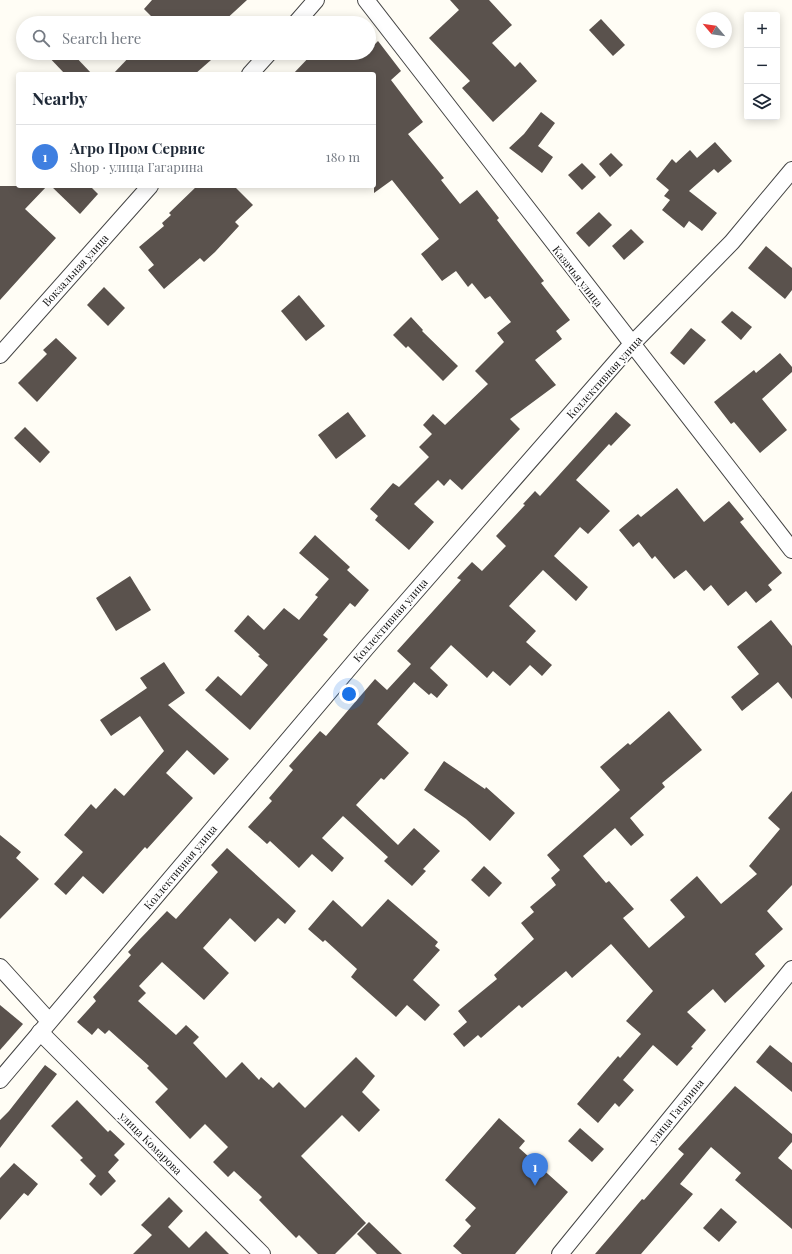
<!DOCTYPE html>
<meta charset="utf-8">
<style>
body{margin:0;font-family:"Playfair Display",serif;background:#f6f6f7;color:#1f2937}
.controls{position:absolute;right:12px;top:12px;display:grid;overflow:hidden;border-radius:4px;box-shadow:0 2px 10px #0003}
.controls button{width:36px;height:36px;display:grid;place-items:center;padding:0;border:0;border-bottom:1px solid #e0e1e3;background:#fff;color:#1f2937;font:20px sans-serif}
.compass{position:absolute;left:696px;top:12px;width:36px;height:36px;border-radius:50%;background:#fff;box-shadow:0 2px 10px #0003;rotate:299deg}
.you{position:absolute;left:349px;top:694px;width:14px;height:14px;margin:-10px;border:3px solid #fff;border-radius:50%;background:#1a73e8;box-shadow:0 0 0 6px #1a73e833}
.badge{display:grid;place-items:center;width:26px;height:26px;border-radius:50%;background:#0b8043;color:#fff;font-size:13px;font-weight:700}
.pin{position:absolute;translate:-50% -33px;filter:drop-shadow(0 1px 2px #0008)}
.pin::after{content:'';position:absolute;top:21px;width:14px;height:12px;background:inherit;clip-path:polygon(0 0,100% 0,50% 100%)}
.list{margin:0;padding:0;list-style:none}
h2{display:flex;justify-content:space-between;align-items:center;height:52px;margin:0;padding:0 16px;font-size:17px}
h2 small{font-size:13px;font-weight:400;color:#747a83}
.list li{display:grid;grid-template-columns:26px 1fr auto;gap:12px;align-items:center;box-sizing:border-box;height:64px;padding:0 16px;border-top:1px solid #e0e1e3}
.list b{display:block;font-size:15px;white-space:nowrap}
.list p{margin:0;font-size:13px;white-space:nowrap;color:#747a83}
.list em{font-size:13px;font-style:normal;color:#747a83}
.icon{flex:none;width:22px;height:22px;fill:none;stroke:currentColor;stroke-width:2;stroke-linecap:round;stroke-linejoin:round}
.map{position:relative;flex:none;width:792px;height:1254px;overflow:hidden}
.search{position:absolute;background:#fff;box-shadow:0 2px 10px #0003;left:16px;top:16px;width:360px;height:44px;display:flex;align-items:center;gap:10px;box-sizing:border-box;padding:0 14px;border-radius:22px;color:#747a83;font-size:15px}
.panel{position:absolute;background:#fff;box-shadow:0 2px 10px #0003;left:16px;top:72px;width:360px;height:116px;border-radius:4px}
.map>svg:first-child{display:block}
</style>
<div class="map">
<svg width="792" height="1254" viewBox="0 0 792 1254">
<rect width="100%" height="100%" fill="#fffdf5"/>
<g fill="#5a524d">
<path d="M152,0H247L222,23H143L151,16L144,9Z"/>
<path d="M450,0H489L512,25L492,43L515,67L520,62L537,81L493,122L462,88L470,81L429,38L459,10Z"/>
<path d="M601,19L625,45L613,56L589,30Z"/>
<path d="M378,41L401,71L391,80L423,122L408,134L444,178L441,180L460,204L477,190L499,218L497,220L544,281L541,283L570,320L556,331L562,339L535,360L556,385L510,419L520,429L462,490L450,479L444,486L438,480L414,504L434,522L409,550L375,520L378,516L370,509L393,483L399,487L429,457L419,447L432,434L423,425L433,414L445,425L488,384L475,371L504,342L497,333L511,322L490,296L485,299L472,283L468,287L456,271L442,281L421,254L439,239L392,180L374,193V74H293L313,53H369V50Z"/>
<path d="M45,53H72L92,74H65Z"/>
<path d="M133,53H219L195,74H113Z"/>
<path d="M541,112L555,123L538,146L553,157L542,173L509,148L524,134Z"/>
<path d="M715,142L732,161L718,173L714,169L689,191L717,213L702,231L689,221L684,228L662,210L670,200L664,196L669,190L656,179L672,159L676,163L690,150L697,158Z"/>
<path d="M611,153L623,165L610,177L599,164Z"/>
<path d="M582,163L596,177L582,190L568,175Z"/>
<path d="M0,186H47L25,209L56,238L0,300Z"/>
<path d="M51,186H90L98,194L80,214Z"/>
<path d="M197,186H234L253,205L235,222L239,226L215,252L204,262L200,258L164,289L148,270L154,265L139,247L164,226L162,223L171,215L169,213Z"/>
<path d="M599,212L612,225L589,247L576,233Z"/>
<path d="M631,229L644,242L624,260L612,246Z"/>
<path d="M766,246L792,268V290L785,299L748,268Z"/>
<path d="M104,287L125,308L108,326L87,305Z"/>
<path d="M299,295L325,326L306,341L281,311Z"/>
<path d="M732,311L752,327L741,340L721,322Z"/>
<path d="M411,317L423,330L422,331L458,366L443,381L408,346L406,348L393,335Z"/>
<path d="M691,328L706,340L684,365L670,353Z"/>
<path d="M56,338L77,358L37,402L18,383L47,354L43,350Z"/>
<path d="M780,353L792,367V372L762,399L787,430L760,453L734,422L731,424L714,402L754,370L756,373Z"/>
<path d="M348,412L366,436L336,459L318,435Z"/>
<path d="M616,412L631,425L611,446L609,444L576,480L610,511L588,534L580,527L554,556L588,587L576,601L543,570L509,606L536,631L526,642L552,665L542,676L530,665L510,686L493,671L487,678L451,645L430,668L448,685L437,698L431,693L429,695L414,682L377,724L409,753L384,780L381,778L356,805L398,845L414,828L440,851L423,869L426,871L412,886L384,861L388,857L343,816L322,838L344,858L332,872L312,854L299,868L270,841L267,844L248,827L272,801L269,798L293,770L289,766L320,731L326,736L375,679L387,690L411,664L397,651L461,580L457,578L472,562L482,571L506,546L496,536L525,505L523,504L535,491L540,496Z"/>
<path d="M25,427L50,452L40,463L14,438Z"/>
<path d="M677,488L704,522L729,501L744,519L740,522L782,573L768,585L772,590L756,603L746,591L728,606L711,585L704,591L686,570L674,579L655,556L652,559L639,542L633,547L619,530L638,514L641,517Z"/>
<path d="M315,535L350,567L347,570L369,590L355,607L350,603L323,635L328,639L250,730L205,690L218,676L241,696L268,665L258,656L260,655L234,631L248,615L264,630L284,608L299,620L318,597L315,595L329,579L299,553Z"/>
<path d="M130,576L151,610L116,631L96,598Z"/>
<path d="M771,620L792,646V699L778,682L742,711L731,697L759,674L737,647Z"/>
<path d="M164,662L185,693L168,705L229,759L214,775L187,750L166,773L193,798L147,849L145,847L103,894L83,876L66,895L54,884L83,852L64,835L91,804L96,809L115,788L124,796L164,751L140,716L111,736L100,720L147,688L140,678Z"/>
<path d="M669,711L702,750L662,783L665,787L630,818L644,835L631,846L615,828L583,856L606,883L609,881L634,909L623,918L649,948L685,917L670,900L697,876L721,904L757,874L749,866L780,829L768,818L792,791V885L767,911L783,929L755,954L765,966L725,1003L713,989L687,1012L706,1030L691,1047L693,1048L677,1066L653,1045L623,1080L634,1090L619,1107L615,1103L598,1123L577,1104L618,1056L620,1058L641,1034L626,1021L653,991L611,944L572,978L566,971L522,1008L519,1005L481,1038L478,1035L464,1047L453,1034L467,1022L458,1011L497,979L494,975L534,939L521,923L534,912L530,907L556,885L551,878L560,870L547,855L620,790L600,767L628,743L630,745Z"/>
<path d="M444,761L485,789L486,787L515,813L490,841L466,819L424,790Z"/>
<path d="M0,835L21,852L16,858L39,879L0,919Z"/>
<path d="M227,848L296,911L285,924L278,918L255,942L230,918L203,948L229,973L204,1000L162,962L139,986L146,993L138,1001L176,1035L186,1025L199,1037L193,1043L226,1078L242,1062L259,1080L261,1077L273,1088L279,1082L305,1108L356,1057L375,1076L362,1092L380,1110L359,1132L342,1115L301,1156L366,1223L335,1254H318L299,1235L296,1238L259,1200L262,1197L234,1171L228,1177L213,1162L228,1147L205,1124L190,1139L155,1102L168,1089L147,1068L149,1066L109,1030L105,1034L98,1028L92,1035L77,1022L96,1001L93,997L131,955L128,952L139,940L167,911L176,919L218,872L211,865Z"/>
<path d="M484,866L502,883L489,897L471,880Z"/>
<path d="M388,899L438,942L435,946L440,950L413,980L440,1005L425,1021L407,1005L396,1017L351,977L357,969L325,940L323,942L308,929L333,900L362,927Z"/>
<path d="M0,1005L23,1024L0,1050Z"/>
<path d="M770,1045L792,1063V1092L756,1062Z"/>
<path d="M45,1065L57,1074L0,1148V1120L9,1111Z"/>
<path d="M735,1086L792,1134V1142L778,1158L792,1170V1229L735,1180L741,1173L711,1147L680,1184L693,1194L641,1254H595L642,1199L644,1200L684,1154L678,1149Z"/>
<path d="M77,1100L108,1132L110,1130L125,1144L114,1155L119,1160L108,1172L116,1181L101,1196L89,1184L96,1176L80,1160L83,1158L51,1126Z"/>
<path d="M499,1118L525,1141L519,1148L568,1192L515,1254H462L453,1246L471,1226L465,1220L476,1208L445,1180Z"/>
<path d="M580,1128L604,1149L592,1162L568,1141Z"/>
<path d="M14,1163L38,1184L28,1196L24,1193L0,1220V1178Z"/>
<path d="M169,1197L183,1211L168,1227L189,1248L206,1231L229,1254H133L152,1235L141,1225Z"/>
<path d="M721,1208L737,1222L719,1242L703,1228Z"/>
<path d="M369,1222L402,1254H377L357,1234Z"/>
</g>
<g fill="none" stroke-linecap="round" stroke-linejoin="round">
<g stroke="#444" stroke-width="18">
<g id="street">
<path d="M366,0L792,550"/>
<path d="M296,23L316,0"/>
<path d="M250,74L269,53"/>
<path d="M0,355L150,186"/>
<path d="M0,967L49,1021"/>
<path d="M40,1032L262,1254"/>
<path d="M0,1080L367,647L631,345L732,242L792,170"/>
<path d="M560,1254L792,969"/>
</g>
</g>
<use href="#street" stroke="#fff" stroke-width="16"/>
</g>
<g text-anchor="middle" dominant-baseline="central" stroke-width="4" stroke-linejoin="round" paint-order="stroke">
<g font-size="11" fill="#111" stroke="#fff">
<text transform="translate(75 270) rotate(-48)">Вокзальная улица</text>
<text transform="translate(578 276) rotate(52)">Казачья улица</text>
<text transform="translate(604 377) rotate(-48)">Коллективная улица</text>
<text transform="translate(390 620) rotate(-49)">Коллективная улица</text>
<text transform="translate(180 867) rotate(-50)">Коллективная улица</text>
<text transform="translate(676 1111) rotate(-51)">улица Гагарина</text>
<text transform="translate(151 1143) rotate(45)">улица Комарова</text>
</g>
</g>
</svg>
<div class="controls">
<button>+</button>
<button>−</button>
<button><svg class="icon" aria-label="layers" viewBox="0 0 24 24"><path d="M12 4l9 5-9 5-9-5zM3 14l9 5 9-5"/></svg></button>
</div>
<svg class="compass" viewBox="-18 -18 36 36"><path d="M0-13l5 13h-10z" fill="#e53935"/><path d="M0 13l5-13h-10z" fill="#747a83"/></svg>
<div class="you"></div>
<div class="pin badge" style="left:535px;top:1186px;background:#3f7fe0">1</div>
<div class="search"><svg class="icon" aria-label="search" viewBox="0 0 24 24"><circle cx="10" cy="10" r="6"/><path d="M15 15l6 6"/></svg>Search here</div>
<section class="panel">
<h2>Nearby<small></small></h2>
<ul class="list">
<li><span class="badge" style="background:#3f7fe0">1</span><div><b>Агро Пром Сервис</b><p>Shop · улица Гагарина</p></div><em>180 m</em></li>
</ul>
</section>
</div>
